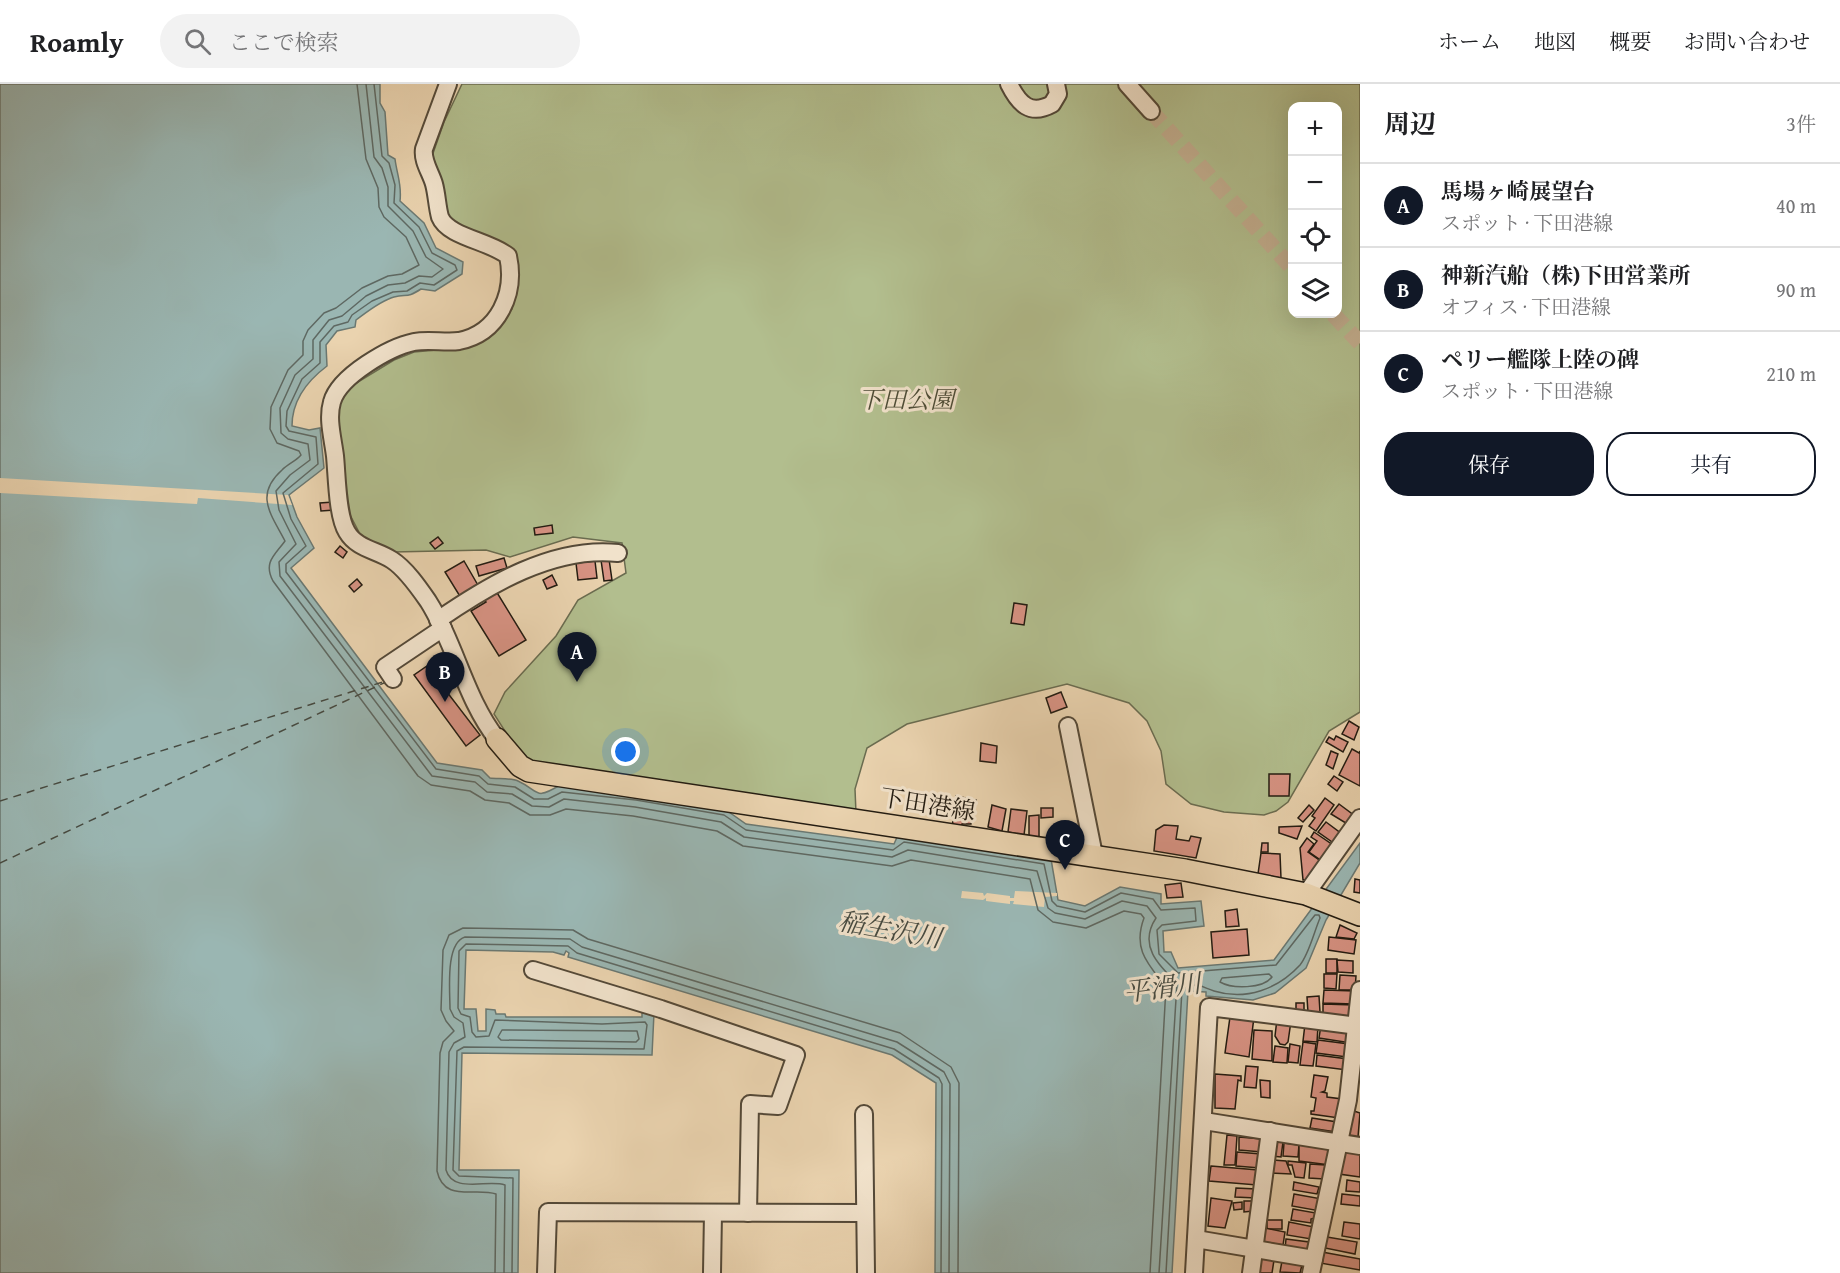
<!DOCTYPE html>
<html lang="ja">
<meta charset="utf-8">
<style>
body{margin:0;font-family:"Gentium Book Plus","Noto Serif JP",serif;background:#f2f2f2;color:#202124}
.controls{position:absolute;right:18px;top:18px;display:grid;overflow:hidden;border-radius:12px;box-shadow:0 6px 24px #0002}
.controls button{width:54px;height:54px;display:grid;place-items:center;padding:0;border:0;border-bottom:2px solid #e0e0e0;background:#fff;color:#202124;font:30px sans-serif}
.you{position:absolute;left:626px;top:668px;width:21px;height:21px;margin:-15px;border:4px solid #fff;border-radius:50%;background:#1a73e8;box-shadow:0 0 0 9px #1a73e833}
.badge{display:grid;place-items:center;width:39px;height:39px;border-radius:50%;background:#111827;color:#fff;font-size:20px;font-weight:700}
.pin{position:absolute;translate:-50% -50px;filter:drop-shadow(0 2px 3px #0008)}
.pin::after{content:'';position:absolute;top:32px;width:21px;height:18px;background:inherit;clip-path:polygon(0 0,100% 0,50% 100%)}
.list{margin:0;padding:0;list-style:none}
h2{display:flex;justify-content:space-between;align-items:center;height:78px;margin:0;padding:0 24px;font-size:26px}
h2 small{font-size:20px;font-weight:400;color:#757577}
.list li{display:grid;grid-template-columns:39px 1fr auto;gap:18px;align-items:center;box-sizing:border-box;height:84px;padding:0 24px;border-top:2px solid #e0e0e0}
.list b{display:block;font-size:22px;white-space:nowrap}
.list p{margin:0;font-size:20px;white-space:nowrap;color:#757577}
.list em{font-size:20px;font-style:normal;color:#757577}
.actions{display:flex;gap:12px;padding:18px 24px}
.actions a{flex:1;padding:14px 0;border:2px solid #111827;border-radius:24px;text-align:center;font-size:21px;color:#111827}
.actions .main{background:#111827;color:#fff}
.icon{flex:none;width:33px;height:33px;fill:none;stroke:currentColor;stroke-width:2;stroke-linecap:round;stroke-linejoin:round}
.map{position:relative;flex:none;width:1360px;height:1189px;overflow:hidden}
header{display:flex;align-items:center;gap:36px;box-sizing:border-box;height:84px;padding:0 30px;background:#fff;border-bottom:2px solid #e0e0e0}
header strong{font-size:28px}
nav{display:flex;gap:33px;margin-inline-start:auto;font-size:21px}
.search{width:420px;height:54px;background:#f2f2f2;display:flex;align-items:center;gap:15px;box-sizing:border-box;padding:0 21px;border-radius:33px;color:#757577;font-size:22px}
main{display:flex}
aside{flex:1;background:#fff}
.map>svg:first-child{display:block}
</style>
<header>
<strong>Roamly</strong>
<div class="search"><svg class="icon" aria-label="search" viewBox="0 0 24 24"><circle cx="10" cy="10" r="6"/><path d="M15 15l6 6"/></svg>ここで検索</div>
<nav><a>ホーム</a><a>地図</a><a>概要</a><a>お問い合わせ</a></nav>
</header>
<main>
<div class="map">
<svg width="1360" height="1189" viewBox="0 0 1360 1189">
<rect width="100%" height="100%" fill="#ead3af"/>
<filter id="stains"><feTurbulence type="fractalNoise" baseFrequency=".00333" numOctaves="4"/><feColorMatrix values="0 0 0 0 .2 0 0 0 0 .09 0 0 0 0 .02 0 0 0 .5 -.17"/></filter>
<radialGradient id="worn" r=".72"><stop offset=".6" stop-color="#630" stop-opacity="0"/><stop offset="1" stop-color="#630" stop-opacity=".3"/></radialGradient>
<path fill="#b2be8e" stroke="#6a6c50" stroke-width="1.5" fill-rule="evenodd" d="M462,0H1360V628L1329,647L1288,718L1276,727L1264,731L1224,728L1191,720L1166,700L1161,667L1147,637L1129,619L1067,600L907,640L867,664L855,705L856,729L526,680L494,630L505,608L556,552L578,516L626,489L622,459L573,453L510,473L486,466L393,468L361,452L348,427L337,326L348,304L394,276L414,268L448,265L499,242L512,225L517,192L511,170L449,136L443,102L431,75L444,38ZM1292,22H1338V230H1292Z"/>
<path fill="#9ab6b2" stroke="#6a7872" stroke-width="1.5" d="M0,0H380V19L385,28L388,71L395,75C397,91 402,100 400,117L424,139L436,164L463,178L462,190L435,207L421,205C407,214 408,210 394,213C380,217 367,228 356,236L355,243L337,247L326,261L327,282C307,297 292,316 292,342L309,346L320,344L324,384L289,411L297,433L314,464L291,484L437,679L482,686L490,694C498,695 511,694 518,697C540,707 534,717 560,701L726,726L746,740L894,760L898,751L1051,775L1058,816L1085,822L1120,803L1161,810V820L1201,817L1204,842L1163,847L1164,868H1171L1178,884L1274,876L1360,759V779L1326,836L1306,884L1275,909L1253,916L1206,912V908L1188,907L1172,1189H935L936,999L892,971L568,873L569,869L566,867L564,871L553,868L466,866L464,925H476L478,947H486V925L495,926L496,930H505L506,933H642V929H654L652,971L462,969L459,1086H519L518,1189H0Z"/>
<g fill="#ead3af">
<path d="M0,394L288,411L292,421L198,414L197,420L0,409Z"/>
<path d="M962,807L983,809L984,812L987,809L1010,812V814H1014L1015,807L1057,809V812L1045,813L1044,823L1013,820L1014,817H1010V820L986,817V814L983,816L961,814Z"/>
</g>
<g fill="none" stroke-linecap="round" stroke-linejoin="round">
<g stroke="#5e6862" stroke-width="1.5">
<path d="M357,0L366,75L378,104L379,123L384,133L406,153L419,181L402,190L388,192L362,204L336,224L324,229L308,246L303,257V271L288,286L271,323L270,345L277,359L299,367L301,371C296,377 288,380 282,386C254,411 271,430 285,457C275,471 263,478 273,497L418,692L431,701L470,707L485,716L509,719L530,731H550L566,725L633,732L717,747L743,762L892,782L911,776L1030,795L1038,826L1053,838L1086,844L1124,827L1141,830L1144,834C1132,866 1149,881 1166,903L1150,1189"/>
<path d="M366,0L374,73L382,84L388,103V122L413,147L426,173L443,185L432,193L419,192L405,199L388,201L366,212L342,232L329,236L313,256V275L295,291L280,324L281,349L288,355L308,360L310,376L290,391L276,407L279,426L296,460L279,478L280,492L432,692L475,698L487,708L512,710L532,722L549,723L564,715L635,723L721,738L744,753L892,773L908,766L1037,787L1048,824L1055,829L1085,835L1122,817L1147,822L1156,834C1138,861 1158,881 1177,899L1159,1189"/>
<path d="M374,0L382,72L389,79L395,101L394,119L419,143L432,169L455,181L457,186L434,201L420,199L407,207L393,208L372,217L352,231L348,238L334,242L320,258V279L302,295L287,327L286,342L289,347L316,353L318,380L283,409L291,435L306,462L286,480V488L436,685L479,692L488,700L515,703L534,715H548L562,708L636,716L724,731L746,746L893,766L904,758L1044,780L1052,817L1057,822L1085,828L1121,809L1153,815L1161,826L1195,824L1196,837L1162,841L1157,846L1159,870L1178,889L1276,881L1315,831H1319L1320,834C1314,848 1309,870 1300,881C1278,905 1246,917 1214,907C1202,903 1203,901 1188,901L1182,905L1166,1189"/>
<path d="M1269,890L1272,893C1263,905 1232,905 1220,898L1222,894Z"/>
<path d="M502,946L637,947L639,955L636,958L501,956L498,953Z"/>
<path d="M495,1189L496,1110C475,1103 444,1119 437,1087L440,969L443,958L454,947L446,937L441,926L443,866L449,851L463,844L573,846L588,855L900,949L951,983L959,999L958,1189"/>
<path d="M504,1189L505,1101C488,1095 453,1110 446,1086L449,968L454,959L465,953L463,939L454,933L450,925C450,907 445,859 465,853L570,855L582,863L897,958L944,988L950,1000L949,1189"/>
<path d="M512,1189L513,1094L459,1092L453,1086L457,967L464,963L644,965L647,941L645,938L602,940L495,936L489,952L476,953L472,948L470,933L461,930L458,924L459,867L466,860L568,862L577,869L894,965L939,994L942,1000L941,1189"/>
</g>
<g stroke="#464a41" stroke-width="1.5" stroke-dasharray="8 6" stroke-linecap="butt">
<path d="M0,717L386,597"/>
<path d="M0,779L386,598"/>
</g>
</g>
<g fill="#d89384" stroke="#221b11" stroke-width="1.5">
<path d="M333,418L334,426L321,427L320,419Z"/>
<path d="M552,441L553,449L535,451L534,444Z"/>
<path d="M438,453L443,459L435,465L430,459Z"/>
<path d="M340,462L347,468L343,474L335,468Z"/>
<path d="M504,474L507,484L479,492L476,482Z"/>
<path d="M609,475L612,496L604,497L601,476Z"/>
<path d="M464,477L479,503L461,514L445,488Z"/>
<path d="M595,477L597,494L578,496L576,479Z"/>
<path d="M552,491L557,501L547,505L543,496Z"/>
<path d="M357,495L362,501L354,508L349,502Z"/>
<path d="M496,507L526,556L499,572L471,527L486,518L483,514Z"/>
<path d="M1014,519L1027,521L1024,541L1011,539Z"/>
<path d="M427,582L480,651L466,662L414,591Z"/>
<path d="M1061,608L1067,623L1051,629L1046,614Z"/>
<path d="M1349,637L1359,643L1354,656L1342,650Z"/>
<path d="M1336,652L1348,658L1343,668L1326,658L1329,653L1334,656Z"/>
<path d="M981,659L997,662L996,679L980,677Z"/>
<path d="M1352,665L1359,669L1360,667V702L1339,691Z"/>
<path d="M1331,667L1338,670L1333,685L1326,681Z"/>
<path d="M1269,690H1290L1289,712H1269Z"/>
<path d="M1334,692L1343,698L1337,707L1328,700Z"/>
<path d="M956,712L976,716L971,740H962L961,745L952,744Z"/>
<path d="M1325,714L1334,721L1316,747L1309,742L1315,734L1312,732Z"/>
<path d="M1339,720L1355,732L1349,741L1331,730Z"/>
<path d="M992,721L1006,725L1002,747L988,743Z"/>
<path d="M1309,721L1314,726L1303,738L1298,734Z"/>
<path d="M1041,724H1053V733L1041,734Z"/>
<path d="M1011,725L1027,727L1024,751L1008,748Z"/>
<path d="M1039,731V756H1029V732Z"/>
<path d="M1326,738L1342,750L1335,760L1318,748Z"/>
<path d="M1164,741L1178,742L1176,755L1189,757L1191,752L1201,754L1196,774L1154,767L1156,746Z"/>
<path d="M1302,742L1297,755L1279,749V743Z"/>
<path d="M1314,748L1333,761L1322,777L1309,768L1317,757L1311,753Z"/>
<path d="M1307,754L1314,760L1308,768L1322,778L1311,795L1303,796L1300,764Z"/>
<path d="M1262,759H1268V768H1261Z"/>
<path d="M1261,769L1280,770L1281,794L1258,790Z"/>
<path d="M1355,795L1360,796V809L1354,808Z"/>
<path d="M1181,799L1183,813L1167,814L1165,801Z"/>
<path d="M1237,825L1239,842L1226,843L1225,827Z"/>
<path d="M1340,841L1357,849L1354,855L1336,853Z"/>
<path d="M1247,845L1249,871L1213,874L1211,848Z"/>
<path d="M1329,853L1356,856L1354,870L1328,866Z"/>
<rect x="1326" y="875" width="11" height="14"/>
<path d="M1337,876L1353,877V889L1338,888Z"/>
<path d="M1324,890H1337L1336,905L1324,904Z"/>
<path d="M1340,891L1356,892L1355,906H1339Z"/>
<path d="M1324,906L1355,907L1354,920L1323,919Z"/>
<path d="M1319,912L1320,928L1308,929L1307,913Z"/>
<rect x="1296" y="919" width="8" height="8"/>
<path d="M1323,920L1354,921V934L1323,932Z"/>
<path d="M1230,933H1254L1249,973L1225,969Z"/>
<path d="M1277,935L1291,937L1288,958L1285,961L1280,960L1275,952Z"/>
<path d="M1305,940L1318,942L1317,958L1303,957Z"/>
<path d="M1321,941L1353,945L1351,959L1319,954Z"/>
<path d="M1254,946L1272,947V977L1252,975Z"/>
<path d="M1318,956L1349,960L1347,973L1316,969Z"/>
<path d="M1303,958L1316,960L1313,982L1300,981Z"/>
<path d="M1290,960L1300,962L1298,979L1288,978Z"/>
<path d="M1275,962L1288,964L1287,979L1273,978Z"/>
<path d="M1317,971L1348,975L1347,986L1316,982Z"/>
<path d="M1246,982L1258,983L1256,1004L1244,1003Z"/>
<path d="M1215,990L1241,992V997L1238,996L1235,1025L1215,1024Z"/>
<path d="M1314,991L1328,993L1325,1007L1322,1008L1327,1009V1013L1342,1015L1339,1034L1311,1030V1027H1314L1316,1014L1311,1013Z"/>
<path d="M1260,996L1270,997V1014L1261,1013Z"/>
<path d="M1351,1026L1360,1029L1358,1053L1347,1052Z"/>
<path d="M1312,1034L1337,1038L1336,1048L1310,1044Z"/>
<path d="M1227,1051L1237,1052L1235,1081H1224Z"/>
<path d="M1239,1053L1263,1055L1262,1068L1239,1066Z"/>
<path d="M1274,1057L1283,1058L1281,1073L1272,1072Z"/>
<path d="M1284,1059L1299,1061L1298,1073L1283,1072Z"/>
<path d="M1299,1061L1332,1063L1330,1081L1299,1077Z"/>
<path d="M1343,1065L1360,1067V1093L1339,1090Z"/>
<path d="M1237,1068L1261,1070L1260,1084L1236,1082Z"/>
<path d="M1273,1076L1286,1077L1291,1090L1268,1089Z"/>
<path d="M1288,1077L1306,1079L1304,1094L1295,1093L1292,1081H1288Z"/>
<path d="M1310,1080L1325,1081L1324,1095L1309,1094Z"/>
<path d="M1211,1082L1258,1086L1257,1101L1209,1097Z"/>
<path d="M1347,1096L1360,1098V1108L1346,1107Z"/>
<path d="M1294,1098L1319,1103L1317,1110L1293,1106Z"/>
<path d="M1236,1104L1256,1105V1114L1235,1113Z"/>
<path d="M1294,1110L1322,1115L1320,1127L1292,1122Z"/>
<path d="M1342,1110L1360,1112V1122L1341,1120Z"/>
<path d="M1211,1114L1232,1117L1225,1144L1208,1142Z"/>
<path d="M1244,1117H1253V1127L1244,1128Z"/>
<path d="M1242,1118V1125L1234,1126L1233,1119Z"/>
<path d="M1293,1125L1316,1129L1315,1134L1311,1135V1139L1291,1136Z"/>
<rect x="1267" y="1136" width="15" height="9"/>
<path d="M1289,1138L1314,1143L1311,1155L1287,1151Z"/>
<path d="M1344,1138L1360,1140V1155L1342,1152Z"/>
<path d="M1265,1144L1285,1148L1283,1161L1263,1158Z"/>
<path d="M1327,1153L1357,1158L1355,1170L1325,1164Z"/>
<path d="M1286,1155L1309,1158L1308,1168L1285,1165Z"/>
<path d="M1322,1168L1360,1175V1186L1320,1179Z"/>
<path d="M1260,1173L1274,1176L1272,1189H1258Z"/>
<path d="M1282,1177L1302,1181L1300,1189L1280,1188Z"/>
</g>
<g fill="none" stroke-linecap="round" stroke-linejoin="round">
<g stroke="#c2ae8f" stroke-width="16" stroke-dasharray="16 8" stroke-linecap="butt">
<path d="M1151,27L1292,184"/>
<path d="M1333,230L1360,259"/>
</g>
<g stroke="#544938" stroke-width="20">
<g id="minor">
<path d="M448,0L424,65C422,77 431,89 434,100C437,111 437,122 440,133C448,153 490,157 508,172C516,209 499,249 459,257C445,259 429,255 414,258C390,263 339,292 332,318C327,335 333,355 335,372C337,391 337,432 347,448C357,465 377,466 392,476C406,485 419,504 428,517C456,561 465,614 497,655"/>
<path d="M1009,0C1019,20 1030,32 1052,20L1058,10L1056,0"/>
<path d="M1127,0L1151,27"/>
<path d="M438,536C489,501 553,462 618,469"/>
<path d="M393,595L385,583L443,544"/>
<path d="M1068,642L1094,771"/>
<path d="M1306,810L1360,734"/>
<path d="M533,886L661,925L796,971L778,1022L750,1020L748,1129"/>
<path d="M864,1030L866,1189"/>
<path d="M1204,1037L1360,1062"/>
<path d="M1196,1155L1314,1175"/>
<path d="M546,1189L548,1128L865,1129"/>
<path d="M712,1189L713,1129"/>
<path d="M1194,1189L1209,923L1358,942"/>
<path d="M1251,1189L1270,1047"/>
<path d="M1311,1189L1348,1016L1360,906"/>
</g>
</g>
<g stroke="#221b11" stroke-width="24">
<path id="major" d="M497,655L520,682L529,687L1185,786L1306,810L1360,831"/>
</g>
<use href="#minor" stroke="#f1e2cb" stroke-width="16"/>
<use href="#major" stroke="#ead3af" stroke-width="21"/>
</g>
<g text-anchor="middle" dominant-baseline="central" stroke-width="6" stroke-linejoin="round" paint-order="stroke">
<g font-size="24" font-style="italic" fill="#4d4c36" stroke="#f1e2cb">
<text x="906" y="315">下田公園</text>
</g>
<g font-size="24" fill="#221b11" stroke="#f1e2cb">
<text transform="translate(928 720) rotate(9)">下田港線</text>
</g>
<g font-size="26" font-style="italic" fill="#464a41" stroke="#f1e2cb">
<text transform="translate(890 845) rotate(10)">稲生沢川</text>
<text transform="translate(1162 903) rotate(-7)">平滑川</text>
</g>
</g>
<rect width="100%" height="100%" filter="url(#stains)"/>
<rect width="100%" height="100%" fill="url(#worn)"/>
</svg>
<div class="controls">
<button>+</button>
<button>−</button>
<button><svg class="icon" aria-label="locate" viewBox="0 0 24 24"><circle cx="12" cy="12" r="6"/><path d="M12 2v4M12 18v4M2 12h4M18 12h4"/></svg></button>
<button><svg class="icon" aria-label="layers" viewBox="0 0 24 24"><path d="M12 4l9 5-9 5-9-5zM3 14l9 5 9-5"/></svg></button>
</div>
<div class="you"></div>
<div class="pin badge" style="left:577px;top:598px">A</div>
<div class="pin badge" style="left:445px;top:618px">B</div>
<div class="pin badge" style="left:1065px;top:786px">C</div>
</div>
<aside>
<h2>周辺<small>3件</small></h2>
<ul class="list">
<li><span class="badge">A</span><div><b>馬場ヶ崎展望台</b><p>スポット · 下田港線</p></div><em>40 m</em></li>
<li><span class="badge">B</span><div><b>神新汽船（株)下田営業所</b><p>オフィス · 下田港線</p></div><em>90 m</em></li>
<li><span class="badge">C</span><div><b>ペリー艦隊上陸の碑</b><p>スポット · 下田港線</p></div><em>210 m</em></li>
</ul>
<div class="actions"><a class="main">保存</a><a>共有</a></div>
</aside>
</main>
